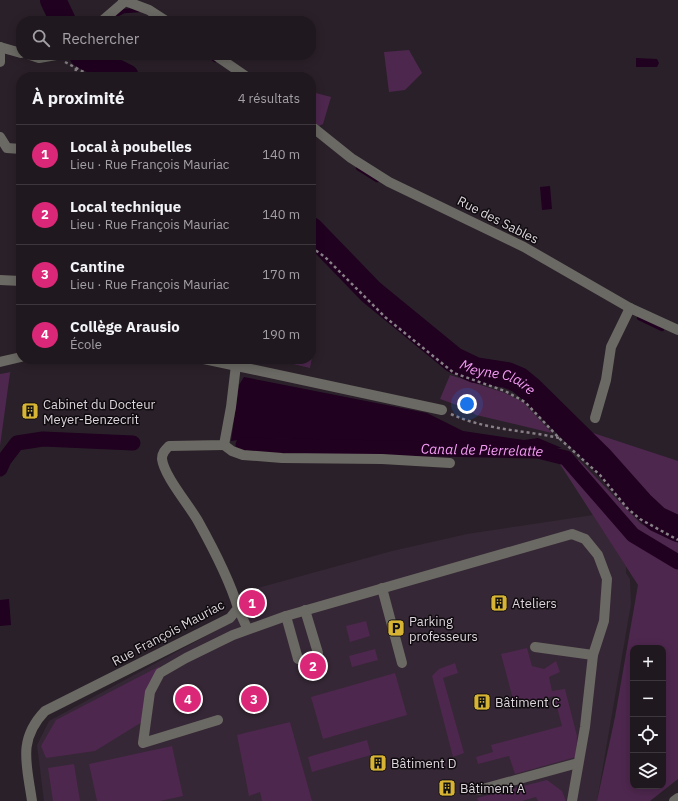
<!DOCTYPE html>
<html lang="fr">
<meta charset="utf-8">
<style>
body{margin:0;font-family:"IBM Plex Sans",sans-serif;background:#282128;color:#f1f3f6}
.controls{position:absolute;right:12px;bottom:12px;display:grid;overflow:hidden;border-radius:8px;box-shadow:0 2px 10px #0003}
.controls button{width:36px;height:36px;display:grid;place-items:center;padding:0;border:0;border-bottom:1px solid #3d373d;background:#20181f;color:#f1f3f6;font:20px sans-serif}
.you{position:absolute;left:467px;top:404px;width:14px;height:14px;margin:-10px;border:3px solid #fff;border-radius:50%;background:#1a73e8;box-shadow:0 0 0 6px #1a73e833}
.badge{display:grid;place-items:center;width:26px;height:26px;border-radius:50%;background:#db2777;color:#fff;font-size:13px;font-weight:700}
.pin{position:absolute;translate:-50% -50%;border:2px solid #fff;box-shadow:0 1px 4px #0006}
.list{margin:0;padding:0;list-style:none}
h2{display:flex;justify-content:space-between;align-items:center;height:52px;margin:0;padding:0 16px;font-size:17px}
h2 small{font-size:13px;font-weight:400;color:#a2a0a4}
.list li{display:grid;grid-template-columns:26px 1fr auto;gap:12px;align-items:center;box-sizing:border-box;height:60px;padding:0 16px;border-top:1px solid #3d373d}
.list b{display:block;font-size:15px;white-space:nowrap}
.list p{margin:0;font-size:13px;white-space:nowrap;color:#a2a0a4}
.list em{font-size:13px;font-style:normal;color:#a2a0a4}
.icon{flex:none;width:22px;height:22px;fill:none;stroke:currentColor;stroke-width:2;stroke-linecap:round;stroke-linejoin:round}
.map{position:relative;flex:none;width:678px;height:801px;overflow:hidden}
.search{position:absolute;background:#20181f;box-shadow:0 2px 10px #0003;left:16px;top:16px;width:300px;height:44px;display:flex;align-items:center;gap:10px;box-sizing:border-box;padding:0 14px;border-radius:16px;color:#a2a0a4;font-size:15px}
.panel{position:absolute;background:#20181f;box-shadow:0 2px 10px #0003;left:16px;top:72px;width:300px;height:292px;border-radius:16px}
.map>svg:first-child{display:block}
</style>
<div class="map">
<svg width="678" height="801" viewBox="0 0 678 801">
<rect width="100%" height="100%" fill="#2a2029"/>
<path fill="#352735" d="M593,515L626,566V573L630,579L631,604L597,801H44L37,745L49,721L230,623L241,607L239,593L392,551L467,534Z"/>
<g fill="#4e274e" fill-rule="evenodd">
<path d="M409,50L422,73L405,90L389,92L384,52Z"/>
<path d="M316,93L331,97L323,124L319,126L311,119V94Z"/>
<path d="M311,336L316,337L310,368L272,359H311Z"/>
<path d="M11,372L10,373L0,446V374Z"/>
<path d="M450,375L505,393L523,402L552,433L476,415L465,408L440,399Z"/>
<path d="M581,429L678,461V523L652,505Z"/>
<path d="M556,458L569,461L579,460L641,524L678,543V779L650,801H597L615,717L638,585ZM633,648H663V786H633Z"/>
<path d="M366,621L370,636L350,642L346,626Z"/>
<path d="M527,648L532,666L544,669L556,661L560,672L549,677L552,691L565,689L577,736L576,757L515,774L509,756L478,764L476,757L493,752L491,745L562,726L554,696L515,707L501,654Z"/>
<path d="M375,649L378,660L352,667L349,656Z"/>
<path d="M455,663L458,673L443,678L464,753L453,757L432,676L439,669Z"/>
<path d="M160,666L153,681L142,722L95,751L46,758L41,746L56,720Z"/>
<path d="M395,673L407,715L323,739L311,697Z"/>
<path d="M290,722L312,801H262L260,792L249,796L237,735Z"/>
<path d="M367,740L371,755L312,772L308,757Z"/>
<path d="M172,746L183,796L160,801H97L89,764Z"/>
<path d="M74,764L80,801H53L48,768Z"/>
<path d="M547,780L562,791L566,801H538L536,797L522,801H478L477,798Z"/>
</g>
<g fill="#200120">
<path d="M636,58L657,59L659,63L657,67H636Z"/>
<path d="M550,186L552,209L542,210L540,187Z"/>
<path d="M244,377L427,413L463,431L524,440L538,438L562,448L434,445L381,441L253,438L231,441L239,385Z"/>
<path d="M9,599L11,625L0,626V600Z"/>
</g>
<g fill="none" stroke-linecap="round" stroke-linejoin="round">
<g stroke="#200120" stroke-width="4.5">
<path d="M114,16L124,11L139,10"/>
<path d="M208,55L215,60"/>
<path d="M358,168L377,180"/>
<path d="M639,318L662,329"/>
</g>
<g stroke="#200120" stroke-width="15">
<path id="s1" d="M243,445L538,451L566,458L633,535L678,562"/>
<path d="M0,469L4,460L17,443L43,439L133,443"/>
</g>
<g stroke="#200120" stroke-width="26">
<path d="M53,0L63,21"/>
<path d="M82,55L126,77"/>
<path id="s2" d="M311,230L371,292L454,360L475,370L507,375L519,380L530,389L600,458L641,504L657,519L678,529"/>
</g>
<g stroke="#888087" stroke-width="2.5" stroke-dasharray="3 3" stroke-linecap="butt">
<path d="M65,62L93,77"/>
<path d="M75,77L76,68"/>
<path d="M311,247L325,257L385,317L454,373L505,391L525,402L560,439L600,475L627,508L640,519L678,540"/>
<path d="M451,414C485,430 524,430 559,438"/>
</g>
<g stroke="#6b6963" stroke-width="10">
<path d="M123,0L149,10L166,21"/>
<path d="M102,21L124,2"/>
<path d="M0,47L21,53"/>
<path d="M30,55L39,58L56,55"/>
<path d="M215,55L247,77"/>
<path d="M0,62V47"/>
<path d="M311,126L351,158L389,182L524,247L630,308L678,330"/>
<path d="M0,137L7,148L21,149"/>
<path d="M0,280L21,281"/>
<path d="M204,359L442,410"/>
<path d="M0,362L21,357"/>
<path d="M595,418L606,380L611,347L630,308"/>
<path d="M224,445L232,451L243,455L282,458L382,459L450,463"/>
<path d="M382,588L402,663"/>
<path d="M238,608L247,628"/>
<path d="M305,610L318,653"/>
<path d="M286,616L298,659"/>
<path d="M535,647L593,655"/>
<path d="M218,720L143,743L150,692L160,673L186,658L233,635L286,616L572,534L585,539L598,555L607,579L604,621L593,655L585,727L572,801"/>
<path d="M479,790L578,763"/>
<path d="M32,801C27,765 17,740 45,711L230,618L238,608C229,578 213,548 198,521C189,505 164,476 162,459C162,453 165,450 169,446L224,445L231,407L236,365"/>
<path d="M674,801L678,798"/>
</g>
</g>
<defs>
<g id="building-square" transform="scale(0.9)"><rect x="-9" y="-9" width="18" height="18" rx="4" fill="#d7b434" stroke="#0f0b0f"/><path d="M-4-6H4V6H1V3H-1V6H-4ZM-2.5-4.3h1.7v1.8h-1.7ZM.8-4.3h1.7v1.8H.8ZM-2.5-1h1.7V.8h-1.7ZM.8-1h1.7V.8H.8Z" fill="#111"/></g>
<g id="parking-square" transform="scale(0.9)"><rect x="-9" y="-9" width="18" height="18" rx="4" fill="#d7b434" stroke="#0f0b0f"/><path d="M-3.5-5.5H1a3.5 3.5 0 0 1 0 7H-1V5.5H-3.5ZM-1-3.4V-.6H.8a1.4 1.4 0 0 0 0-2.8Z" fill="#111"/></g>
</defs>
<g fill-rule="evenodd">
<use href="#building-square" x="30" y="411"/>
<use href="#building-square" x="499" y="603"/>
<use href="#parking-square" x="396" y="628"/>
<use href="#building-square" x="482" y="702"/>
<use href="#building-square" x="378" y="763"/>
<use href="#building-square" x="447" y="788"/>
</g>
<g text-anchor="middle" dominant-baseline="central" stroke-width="3" stroke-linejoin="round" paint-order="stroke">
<g font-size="13" fill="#dcd5db" stroke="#0f0b0f">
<text transform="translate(498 220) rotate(27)">Rue des Sables</text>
<text transform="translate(168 633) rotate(-28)">Rue François Mauriac</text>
</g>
<g font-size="13" fill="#dcd5db" stroke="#0f0b0f" text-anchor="start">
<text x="43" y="404">Cabinet du Docteur<tspan x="43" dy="15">Meyer-Benzecrit</tspan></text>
<text x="512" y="603">Ateliers</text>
<text x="409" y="621">Parking<tspan x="409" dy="15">professeurs</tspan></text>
<text x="495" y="702">Bâtiment C</text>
<text x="391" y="763">Bâtiment D</text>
<text x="460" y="788">Bâtiment A</text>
</g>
<g font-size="14" font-style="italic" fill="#f49bf3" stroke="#0f0b0f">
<text stroke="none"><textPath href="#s2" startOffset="241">Meyne Claire</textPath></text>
<text stroke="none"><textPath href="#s1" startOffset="239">Canal de Pierrelatte</textPath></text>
</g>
</g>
</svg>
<div class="controls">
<button>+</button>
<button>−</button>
<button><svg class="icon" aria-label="locate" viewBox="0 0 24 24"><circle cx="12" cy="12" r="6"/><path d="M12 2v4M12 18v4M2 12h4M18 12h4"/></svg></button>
<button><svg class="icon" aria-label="layers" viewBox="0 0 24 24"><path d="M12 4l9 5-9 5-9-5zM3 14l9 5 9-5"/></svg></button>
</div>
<div class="you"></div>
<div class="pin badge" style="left:252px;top:603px">1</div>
<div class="pin badge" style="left:313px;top:666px">2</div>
<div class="pin badge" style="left:254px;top:699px">3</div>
<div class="pin badge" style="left:188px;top:699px">4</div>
<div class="search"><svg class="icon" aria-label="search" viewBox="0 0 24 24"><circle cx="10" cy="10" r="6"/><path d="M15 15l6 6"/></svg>Rechercher</div>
<section class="panel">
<h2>À proximité<small>4 résultats</small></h2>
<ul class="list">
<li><span class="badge">1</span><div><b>Local à poubelles</b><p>Lieu · Rue François Mauriac</p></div><em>140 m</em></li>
<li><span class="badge">2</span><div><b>Local technique</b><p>Lieu · Rue François Mauriac</p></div><em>140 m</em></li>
<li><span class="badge">3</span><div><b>Cantine</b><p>Lieu · Rue François Mauriac</p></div><em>170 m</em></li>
<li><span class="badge">4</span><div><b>Collège Arausio</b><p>École</p></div><em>190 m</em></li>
</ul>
</section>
</div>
